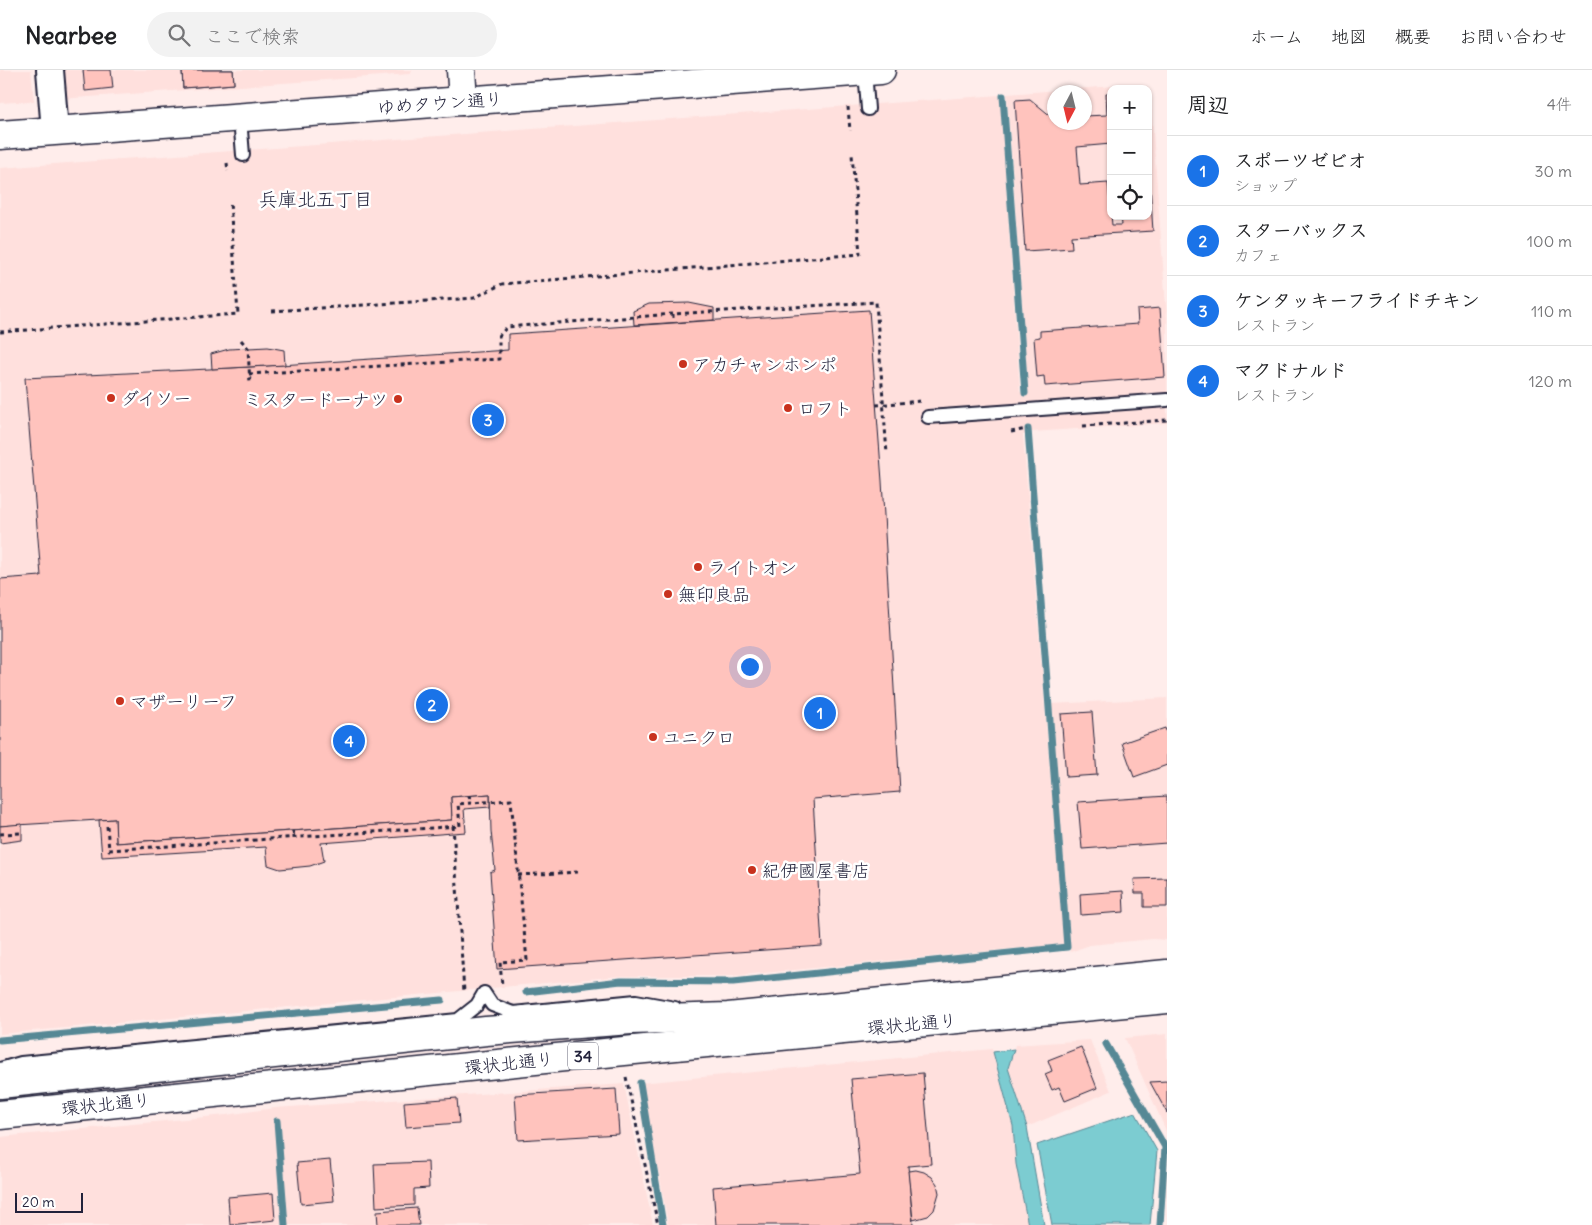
<!DOCTYPE html>
<html lang="ja">
<meta charset="utf-8">
<style>
body{margin:0;font-family:Delius,"Klee One",sans-serif;background:#f2f2f2;color:#202124}
.controls{position:absolute;right:15px;top:15px;display:grid;overflow:hidden;border-radius:10px;box-shadow:0 1px 4px #0004}
.controls button{width:45px;height:45px;display:grid;place-items:center;padding:0;border:0;border-bottom:1px solid #e0e0e0;background:#fff;color:#202124;font:25px sans-serif}
.compass{position:absolute;left:1047px;top:15px;width:45px;height:45px;border-radius:50%;background:#fff;box-shadow:0 1px 4px #0004;rotate:187deg}
.scale{position:absolute;left:15px;bottom:12px;width:68px;box-sizing:border-box;padding-left:5px;border:2px solid #22223b;border-top:0;font-size:14px;line-height:18px;white-space:nowrap;color:#22223b;-webkit-text-stroke:4px #fff;paint-order:stroke}
.you{position:absolute;left:749px;top:596px;width:18px;height:18px;margin:-12px;border:4px solid #fff;border-radius:50%;background:#1a73e8;box-shadow:0 0 0 8px #1a73e833}
.badge{display:grid;place-items:center;width:32px;height:32px;border-radius:50%;background:#1a73e8;color:#fff;font-size:16px;font-weight:700}
.pin{position:absolute;translate:-50% -50%;border:2px solid #fff;box-shadow:0 1px 5px #0006}
.list{margin:0;padding:0;list-style:none}
h2{display:flex;justify-content:space-between;align-items:center;height:65px;margin:0;padding:0 20px;font-size:21px}
h2 small{font-size:16px;font-weight:400;color:#757577}
.list li{display:grid;grid-template-columns:32px 1fr auto;gap:15px;align-items:center;box-sizing:border-box;height:70px;padding:0 20px;border-top:1px solid #e0e0e0}
.list b{display:block;font-size:19px;white-space:nowrap}
.list p{margin:0;font-size:16px;white-space:nowrap;color:#757577}
.list em{font-size:16px;font-style:normal;color:#757577}
.icon{flex:none;width:28px;height:28px;fill:none;stroke:currentColor;stroke-width:2;stroke-linecap:round;stroke-linejoin:round}
.map{position:relative;flex:none;width:1167px;height:1155px;overflow:hidden}
header{display:flex;align-items:center;gap:30px;box-sizing:border-box;height:70px;padding:0 25px;background:#fff;border-bottom:1px solid #e0e0e0}
header strong{font-size:24px}
nav{display:flex;gap:28px;margin-inline-start:auto;font-size:18px}
.search{width:350px;height:45px;background:#f2f2f2;display:flex;align-items:center;gap:12px;box-sizing:border-box;padding:0 18px;border-radius:28px;color:#757577;font-size:19px}
main{display:flex}
aside{flex:1;background:#fff}
.map>svg:first-child{display:block}
</style>
<header>
<strong>Nearbee</strong>
<div class="search"><svg class="icon" aria-label="search" viewBox="0 0 24 24"><circle cx="10" cy="10" r="6"/><path d="M15 15l6 6"/></svg>ここで検索</div>
<nav><a>ホーム</a><a>地図</a><a>概要</a><a>お問い合わせ</a></nav>
</header>
<main>
<div class="map">
<svg width="1167" height="1155" viewBox="0 0 1167 1155">
<rect width="100%" height="100%" fill="#ffedeb"/>
<filter id="ink" filterUnits="userSpaceOnUse"><feTurbulence type="fractalNoise" baseFrequency=".02" numOctaves="2"/><feDisplacementMap in="SourceGraphic" scale="10" xChannelSelector="R" yChannelSelector="G"/><feConvolveMatrix kernelMatrix="1 2 1 2 8 2 1 2 1" color-interpolation-filters="sRGB"/></filter>
<g filter="url(#ink)">
<g fill="#ffe0dd" fill-rule="evenodd">
<path d="M0,0H31L34,31L0,33Z"/>
<path d="M59,0H413L410,4L61,29Z"/>
<path d="M1127,15L1135,19H1111V146H1148V31L1151,35L1167,249V353L1032,362L1023,365L1064,874L732,906H621L0,964V98L1000,25L1020,322H1028L1007,24ZM1054,22H1084V52H1054Z"/>
<path d="M1167,628V870L1153,869L1090,875L1070,882L1051,634Z"/>
<path d="M1167,964V1063L1125,968Z"/>
<path d="M1090,970L1111,1021L1027,1057L1008,998L1015,975Z"/>
<path d="M992,979L1013,1056L1016,1094L1028,1155H668L661,1114L640,1013Z"/>
<path d="M624,1014L653,1155H0V1067L226,1045L275,1038Z"/>
</g>
<g fill="#7bccd1" stroke="#578895">
<path d="M1014,979L1008,998L1027,1057L1044,1155H1028L1016,1094L1013,1056L993,982Z"/>
<path d="M1135,1042L1157,1081L1150,1155H1052L1037,1075Z"/>
</g>
<g fill="none" stroke-linecap="round" stroke-linejoin="round">
<g stroke="#578895" stroke-width="7">
<path d="M1003,26L1025,323"/>
<path d="M526,922L621,911L733,912L1067,877L1028,359"/>
<path d="M0,970L442,930"/>
<path d="M1106,974L1165,1077L1160,1155"/>
<path d="M640,1013L663,1155"/>
<path d="M277,1051L285,1155"/>
</g>
</g>
<g fill="#ffc3bd" stroke="#22223b">
<path d="M83,0H111L113,18L85,21Z"/>
<path d="M182,0H233L234,14L183,18Z"/>
<path d="M182,0H233L234,14L183,18Z"/>
<path d="M1106,23H1111V74L1077,77L1080,115L1108,113L1112,155H1122L1121,146H1148V87L1153,161L1071,166L1072,178L1025,181L1015,30L1030,29L1052,47H1054V52H1084V46L1107,45Z"/>
<path d="M689,233L714,238V250L634,255L633,241L649,234Z"/>
<path d="M1160,238L1165,307L1045,316L1044,306L1037,307L1034,268L1040,267V261L1138,254L1137,240Z"/>
<path d="M869,240L882,411L900,722L813,729L822,876L497,899L490,802L495,800L491,761L490,724L451,727L452,750L116,773L115,749L0,756V509L41,506L25,308L250,297L508,280V264Z"/>
<path d="M268,277L284,280L285,295L212,299L211,284L229,279Z"/>
<path d="M1092,642L1097,705L1066,707L1061,644Z"/>
<path d="M1165,658L1167,664V695L1134,707L1122,673Z"/>
<path d="M490,724V737L464,739L466,762L321,773L324,791L310,796L280,799L268,795L266,777L102,787L99,750L115,749L116,773L452,750L451,727Z"/>
<path d="M1167,726V773L1082,779L1078,732Z"/>
<path d="M22,754V770L0,773V756Z"/>
<path d="M1167,808V837H1144V823H1135L1134,809Z"/>
<path d="M1123,821L1124,842L1081,845L1080,824Z"/>
<path d="M1081,977L1097,1018L1065,1031L1059,1017L1052,1020L1045,1004L1052,1001L1048,990Z"/>
<path d="M923,1003L931,1094L908,1096L913,1155H716L713,1117L860,1104L851,1009Z"/>
<path d="M1167,1011V1043L1150,1012Z"/>
<path d="M616,1019L619,1064L518,1070L515,1025Z"/>
<path d="M457,1028L459,1053L406,1057L404,1032Z"/>
<path d="M330,1090L334,1131L301,1134L297,1093Z"/>
<path d="M428,1092L429,1118L414,1119V1135L376,1137L374,1094Z"/>
<path d="M916,1100L924,1102L932,1107L937,1114L939,1123L934,1140L928,1146L913,1150L908,1101Z"/>
<path d="M273,1123L275,1150L230,1155L228,1127Z"/>
<path d="M417,1138L419,1155H378L377,1141Z"/>
</g>
<g fill="none" stroke-linecap="round" stroke-linejoin="round">
<g stroke="#22223b" stroke-width="16">
<g id="lane">
<path d="M865,1L868,39"/>
<path d="M240,48L243,85"/>
<path d="M928,347L1167,330"/>
<path d="M0,999L21,993L458,950L477,935L484,923L492,935L513,943L636,931L675,938"/>
</g>
</g>
<g stroke="#22223b" stroke-width="30">
<path id="street" d="M50,0L55,61"/>
</g>
<g stroke="#22223b" stroke-width="31">
<g id="secondary">
<path d="M461,0L463,31"/>
<path d="M0,65L881,0"/>
</g>
</g>
<g stroke="#22223b" stroke-width="31">
<g id="highway">
<path d="M0,1014L486,961L631,950L728,947L1167,904"/>
<path d="M0,1045L624,981L1167,929"/>
</g>
</g>
<g stroke="#22223b" stroke-width="3" stroke-dasharray="4 4" stroke-linecap="butt">
<path d="M848,37L850,61"/>
<path d="M227,93L228,101"/>
<path d="M272,241L474,228L502,214L860,184L852,84"/>
<path d="M673,244V252"/>
<path d="M0,262L238,244L230,132"/>
<path d="M241,270L248,278L250,314"/>
<path d="M249,304L499,289V266L507,257L673,244L876,232L887,384"/>
<path d="M876,335L921,331"/>
<path d="M1083,356L1167,350"/>
<path d="M1011,362L1027,359"/>
<path d="M469,725L471,733"/>
<path d="M107,756L109,780L460,756L458,734L511,730L527,890L500,892L502,916"/>
<path d="M453,756L464,922"/>
<path d="M293,761L294,768"/>
<path d="M0,764L22,763"/>
<path d="M518,805L580,802"/>
<path d="M626,1007L658,1155"/>
</g>
<use href="#lane" stroke="#fff" stroke-width="12"/>
<use href="#street" stroke="#fff" stroke-width="26"/>
<use href="#secondary" stroke="#fff" stroke-width="28"/>
<use href="#highway" stroke="#fff" stroke-width="28"/>
</g>
</g>
<g fill="#c8321e" stroke="#fff" stroke-width="2">
<circle cx="683" cy="294" r="5"/>
<circle cx="111" cy="328" r="5"/>
<circle cx="398" cy="329" r="5"/>
<circle cx="788" cy="338" r="5"/>
<circle cx="698" cy="497" r="5"/>
<circle cx="668" cy="524" r="5"/>
<circle cx="120" cy="631" r="5"/>
<circle cx="653" cy="667" r="5"/>
<circle cx="752" cy="800" r="5"/>
</g>
<g text-anchor="middle" dominant-baseline="central" stroke-width="5" stroke-linejoin="round" paint-order="stroke">
<rect fill="#fff" stroke="#646476" stroke-width="1" x="568" y="972.5" width="30" height="27" rx="4"/>
<g font-size="16" font-weight="bold" fill="#22223b">
<text x="583" y="986">34</text>
</g>
<g font-size="18" fill="#22223b" stroke="#fff">
<text transform="translate(440 33) rotate(-4)">ゆめタウン通り</text>
<text transform="translate(912 954) rotate(-5)">環状北通り</text>
<text transform="translate(509 993) rotate(-6)">環状北通り</text>
<text transform="translate(106 1034) rotate(-6)">環状北通り</text>
</g>
<g font-size="18" fill="#22223b" stroke="#fff" text-anchor="start">
<text x="693" y="294">アカチャンホンポ</text>
<text x="121" y="328">ダイソー</text>
<text x="388" y="329" text-anchor="end">ミスタードーナツ</text>
<text x="798" y="338">ロフト</text>
<text x="708" y="497">ライトオン</text>
<text x="678" y="524">無印良品</text>
<text x="130" y="631">マザーリーフ</text>
<text x="663" y="667">ユニクロ</text>
<text x="762" y="800">紀伊國屋書店</text>
</g>
<g font-size="19" fill="#22223b" stroke="#fff">
<text x="316" y="129">兵庫北五丁目</text>
</g>
</g>
</svg>
<div class="controls">
<button>+</button>
<button>−</button>
<button><svg class="icon" aria-label="locate" viewBox="0 0 24 24"><circle cx="12" cy="12" r="6"/><path d="M12 2v4M12 18v4M2 12h4M18 12h4"/></svg></button>
</div>
<svg class="compass" viewBox="-18 -18 36 36"><path d="M0-13l5 13h-10z" fill="#e53935"/><path d="M0 13l5-13h-10z" fill="#757577"/></svg>
<div class="scale">20 m</div>
<div class="you"></div>
<div class="pin badge" style="left:820px;top:643px">1</div>
<div class="pin badge" style="left:432px;top:635px">2</div>
<div class="pin badge" style="left:488px;top:350px">3</div>
<div class="pin badge" style="left:349px;top:671px">4</div>
</div>
<aside>
<h2>周辺<small>4件</small></h2>
<ul class="list">
<li><span class="badge">1</span><div><b>スポーツゼビオ</b><p>ショップ</p></div><em>30 m</em></li>
<li><span class="badge">2</span><div><b>スターバックス</b><p>カフェ</p></div><em>100 m</em></li>
<li><span class="badge">3</span><div><b>ケンタッキーフライドチキン</b><p>レストラン</p></div><em>110 m</em></li>
<li><span class="badge">4</span><div><b>マクドナルド</b><p>レストラン</p></div><em>120 m</em></li>
</ul>
</aside>
</main>
